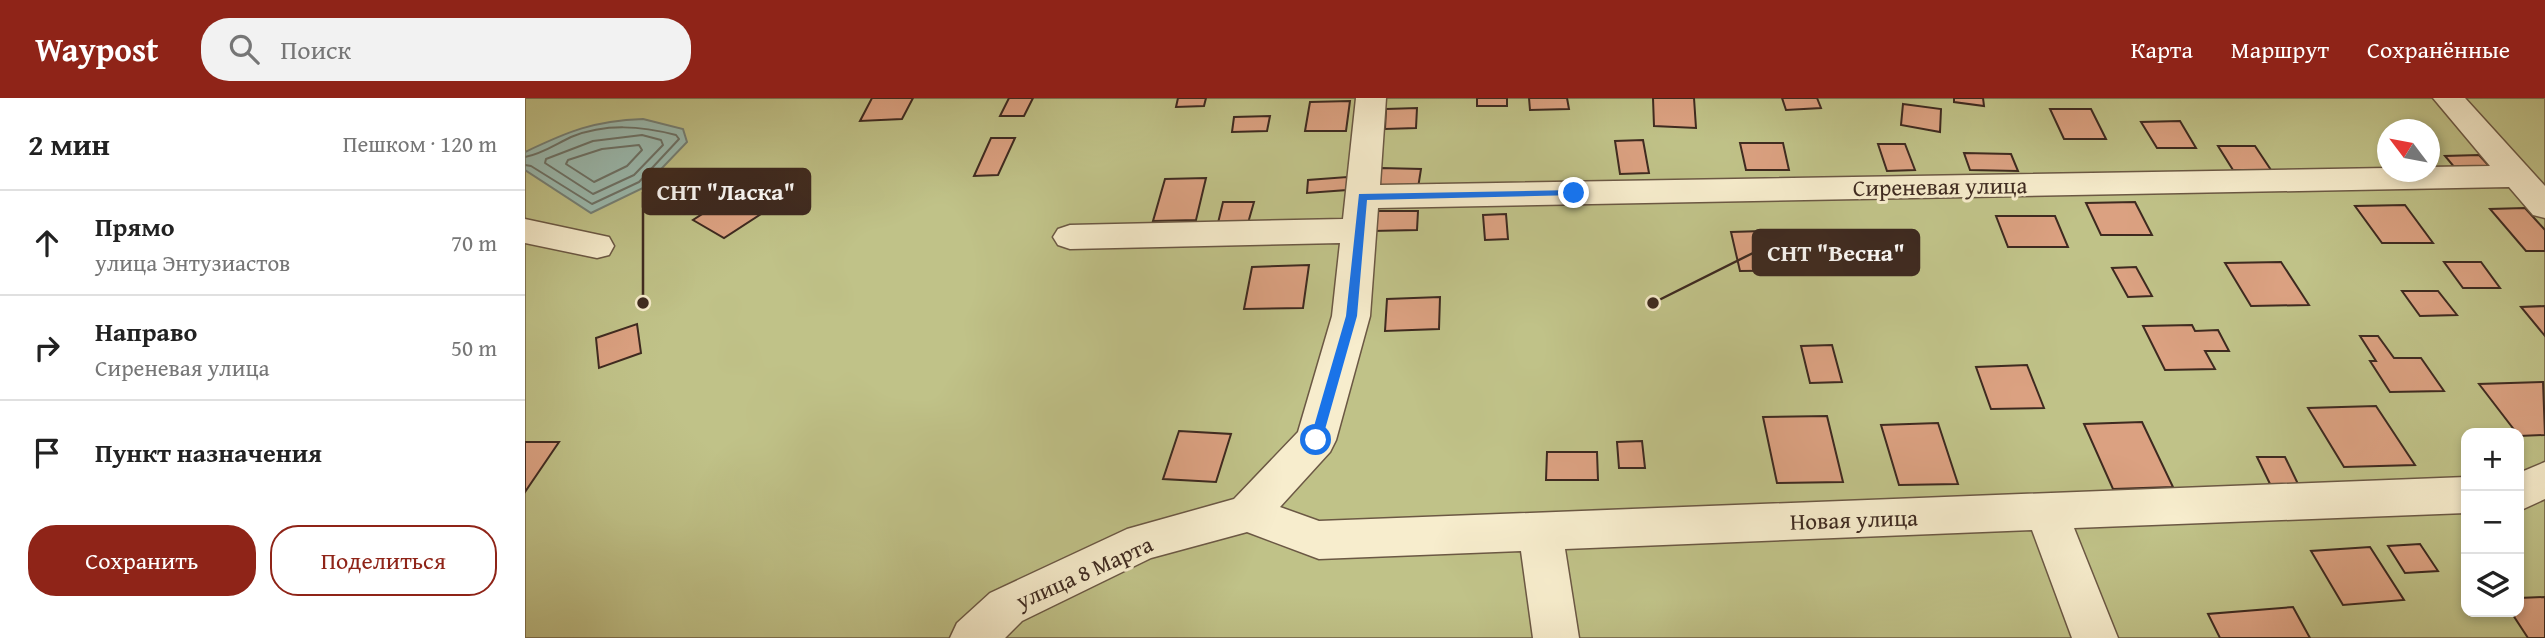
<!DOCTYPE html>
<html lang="ru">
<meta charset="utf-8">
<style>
body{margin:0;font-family:"Gentium Book Plus",serif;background:#f2f2f2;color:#222}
.controls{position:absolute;right:21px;bottom:21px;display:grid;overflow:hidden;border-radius:14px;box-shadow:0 4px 10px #0003}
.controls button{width:63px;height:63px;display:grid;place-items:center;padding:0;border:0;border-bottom:2px solid #e0e0e0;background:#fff;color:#222;font:35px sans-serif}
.compass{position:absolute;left:1852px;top:21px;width:63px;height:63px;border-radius:50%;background:#fff;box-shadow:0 4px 10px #0003;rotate:302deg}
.stop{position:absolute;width:21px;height:21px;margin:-16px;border:5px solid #1a73e8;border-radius:50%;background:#fff}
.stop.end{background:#1a73e8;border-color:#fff;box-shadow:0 2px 7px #0008}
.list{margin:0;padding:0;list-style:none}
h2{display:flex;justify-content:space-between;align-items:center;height:91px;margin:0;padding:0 28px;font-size:30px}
h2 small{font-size:23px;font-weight:400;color:#767676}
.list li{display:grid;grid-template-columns:46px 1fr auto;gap:21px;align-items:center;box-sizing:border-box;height:105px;padding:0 28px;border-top:2px solid #e0e0e0}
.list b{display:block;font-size:26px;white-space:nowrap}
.list p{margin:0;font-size:23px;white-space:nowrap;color:#767676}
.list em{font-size:23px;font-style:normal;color:#767676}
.actions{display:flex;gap:14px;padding:21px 28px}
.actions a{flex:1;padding:16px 0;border:2px solid #8f2418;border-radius:28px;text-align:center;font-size:24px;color:#8f2418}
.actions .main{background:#8f2418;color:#fff}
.icon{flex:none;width:38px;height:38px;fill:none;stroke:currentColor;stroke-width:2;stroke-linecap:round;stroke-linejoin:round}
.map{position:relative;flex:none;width:2020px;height:540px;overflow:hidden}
header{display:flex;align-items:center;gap:42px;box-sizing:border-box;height:98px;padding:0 35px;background:#8f2418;color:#fff}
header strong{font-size:33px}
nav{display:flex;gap:38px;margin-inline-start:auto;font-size:24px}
.search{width:490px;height:63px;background:#f2f2f2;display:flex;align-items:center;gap:18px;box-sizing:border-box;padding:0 24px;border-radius:28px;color:#767676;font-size:26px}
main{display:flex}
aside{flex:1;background:#fff}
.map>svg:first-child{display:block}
</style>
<header>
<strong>Waypost</strong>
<div class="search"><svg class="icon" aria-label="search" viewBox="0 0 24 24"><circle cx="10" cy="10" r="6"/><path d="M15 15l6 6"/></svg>Поиск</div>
<nav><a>Карта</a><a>Маршрут</a><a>Сохранённые</a></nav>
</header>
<main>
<aside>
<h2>2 мин<small>Пешком · 120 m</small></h2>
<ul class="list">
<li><svg class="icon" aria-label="ahead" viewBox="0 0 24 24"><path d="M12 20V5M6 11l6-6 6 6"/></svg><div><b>Прямо</b><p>улица Энтузиастов</p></div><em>70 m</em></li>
<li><svg class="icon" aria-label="right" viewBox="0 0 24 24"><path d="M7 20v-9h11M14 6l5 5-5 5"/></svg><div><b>Направо</b><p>Сиреневая улица</p></div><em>50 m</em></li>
<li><svg class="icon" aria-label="arrive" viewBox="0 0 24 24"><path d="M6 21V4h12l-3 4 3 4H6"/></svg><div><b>Пункт назначения</b></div></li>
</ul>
<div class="actions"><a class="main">Сохранить</a><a>Поделиться</a></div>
</aside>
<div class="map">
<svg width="2020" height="540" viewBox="0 0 2020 540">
<rect width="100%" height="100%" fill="#f2e3b2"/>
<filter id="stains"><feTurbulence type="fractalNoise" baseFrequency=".00286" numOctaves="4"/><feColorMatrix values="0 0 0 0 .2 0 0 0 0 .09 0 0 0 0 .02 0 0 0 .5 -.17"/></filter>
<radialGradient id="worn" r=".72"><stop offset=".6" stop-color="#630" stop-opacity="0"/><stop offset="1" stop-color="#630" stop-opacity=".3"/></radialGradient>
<path fill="#c0c288" stroke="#7f7654" stroke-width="2" fill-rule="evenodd" d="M0,0H2020V540H0ZM1862,32H1904V74H1862ZM1941,335H1994V514H1941Z"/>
<path fill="#9cbdb3" stroke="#768278" stroke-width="2" d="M118,21L158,31L162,44L118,90L66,115L0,72V54C44,33 68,23 118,21Z"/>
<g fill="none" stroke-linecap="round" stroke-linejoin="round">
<g stroke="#6d746a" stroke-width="2">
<path d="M117,37L136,42L138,47L109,77L68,96L20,65L21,61L68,43Z"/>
<path d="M114,47L117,52L102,68L69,84L41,66L43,62L77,51Z"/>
<path d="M0,59C17,56 31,46 46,39C81,25 116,28 151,37L154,41L114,84L67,106L6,68L0,67"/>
</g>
</g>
<g fill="#dba181" stroke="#3e2a20" stroke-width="2">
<path d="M347,0H388L377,21L335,23Z"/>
<path d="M484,0H508L499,18H475Z"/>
<path d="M653,0H681L679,8L651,9Z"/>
<rect x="952" y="0" width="30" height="8"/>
<path d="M1004,0H1042L1044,11L1005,12Z"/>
<path d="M1128,0H1169L1171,30L1129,28Z"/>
<path d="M1257,0H1292L1296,10L1261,12Z"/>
<path d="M1429,0H1458L1459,8L1429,4Z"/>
<path d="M825,3L821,33H780L785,4Z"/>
<path d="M1378,6L1416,11L1415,34L1376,27Z"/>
<path d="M892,10L891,30L860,31L861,11Z"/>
<path d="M1525,11H1566L1581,41H1539Z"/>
<path d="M745,18L742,33L707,34L709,19Z"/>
<path d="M1655,23L1671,50H1632L1616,24Z"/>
<path d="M466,40H490L473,77L449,78Z"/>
<path d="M1118,42L1124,75L1095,76L1090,43Z"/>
<path d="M1215,45H1258L1264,72H1221Z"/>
<path d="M1353,46H1380L1390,72L1362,73Z"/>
<path d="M1693,48H1730L1746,72H1708Z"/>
<path d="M1439,55L1486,56L1493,73L1445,72Z"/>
<path d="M1954,57L1965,69L1930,70L1920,58Z"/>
<path d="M856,70L896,71L893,90L852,89Z"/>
<path d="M822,79V92L782,95L783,82Z"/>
<path d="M681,80L671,122L628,123L640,81Z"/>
<path d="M207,97L239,114L199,140L168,122Z"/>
<path d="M698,104H729L723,125H693Z"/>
<path d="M1610,104L1627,137H1576L1561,105Z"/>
<path d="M1880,107L1908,145H1857L1830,108Z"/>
<path d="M2000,110L2020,132V153H2001L1965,111Z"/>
<path d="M849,113H893L892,132L847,133Z"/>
<path d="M981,116L983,141L960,142L958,117Z"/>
<path d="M1471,118H1530L1543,149H1483Z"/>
<path d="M1269,132L1280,172L1215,173L1206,134Z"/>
<path d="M1756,164L1784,207L1726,208L1700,165Z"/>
<path d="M1919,164H1956L1975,190H1938Z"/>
<path d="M784,167L778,210L719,211L727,169Z"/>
<path d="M1611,169L1627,198L1603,199L1587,170Z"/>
<path d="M1877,193H1913L1932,217L1895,218Z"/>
<path d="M915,199L914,231L860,233L862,201Z"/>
<path d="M2020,208V238L1996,209Z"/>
<path d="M112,226L116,255L74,270L71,240Z"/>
<path d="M1667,227L1670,233L1693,232L1704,253H1680L1690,271L1640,272L1618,228Z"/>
<path d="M1835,238H1853L1869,260H1896L1919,293L1865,294L1845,263H1851Z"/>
<path d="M1307,247L1317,284L1285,285L1276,248Z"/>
<path d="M1502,267L1519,310L1466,311L1451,269Z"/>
<path d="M2018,284L2020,337L1994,338L1954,286Z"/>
<path d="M1851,308L1890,367L1819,369L1783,310Z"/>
<path d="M1302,318L1318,384L1252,385L1238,319Z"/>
<path d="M1617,324L1648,389L1588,391L1559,326Z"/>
<path d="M1413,325L1433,386L1374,387L1356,327Z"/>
<path d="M654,333L706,336L691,384L638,381Z"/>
<path d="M1117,343L1120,370H1094L1092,344Z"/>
<path d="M0,344H34L0,394Z"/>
<path d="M1022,354H1072L1073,382H1021Z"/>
<path d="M1732,359H1760L1774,388H1746Z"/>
<path d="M1895,446L1913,473L1880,475L1863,448Z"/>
<path d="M1845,449L1879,502L1818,507L1786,453Z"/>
<path d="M2020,499V540H2003L1986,514H1994V500Z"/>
<path d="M1768,509L1785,540H1695L1683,516Z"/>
</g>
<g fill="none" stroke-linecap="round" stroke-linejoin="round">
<g stroke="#6b5844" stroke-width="3">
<g id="minor">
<path d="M831,0H861L855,87L1862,70V74H1904V69L1965,68L1908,0H1940L2020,88V120L2008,117L1984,89L853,110L845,218L811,342L805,354L755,409L794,423L1941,379V415L1549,430L1593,540H1547L1507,432L1040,451L1054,540H1008L996,453L794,461L722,434L626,460L497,523L480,540H425L432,525L465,495L602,431L709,401L773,334L807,218L815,145L545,151L533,147L528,139L533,131L545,127L818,121Z"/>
<path d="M0,121L84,139L89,148L84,157L72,160L0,145Z"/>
<path d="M2020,364V401L1994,413V375Z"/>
</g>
</g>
<use href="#minor" fill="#f7edcd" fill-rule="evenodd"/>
</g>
<path fill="#1a73e8" d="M1049,92L1054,95L1053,97L842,102L832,218L797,342L791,347L786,346L785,342L821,218L834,96Z"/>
<g text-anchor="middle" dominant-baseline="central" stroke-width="6" stroke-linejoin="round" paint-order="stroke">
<g font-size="23" fill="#3e2a20" stroke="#f7edcd">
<text transform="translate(1415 88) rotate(-1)">Сиреневая улица</text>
<text transform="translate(1329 421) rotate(-2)">Новая улица</text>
<text transform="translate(559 474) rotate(-24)">улица 8 Марта</text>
</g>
</g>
<path fill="none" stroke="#3e2a20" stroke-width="2.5" d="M118 205L118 94M1128 205L1228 155"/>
<g fill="#3e2a20" stroke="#f7edcd" stroke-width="2.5">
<circle cx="118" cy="205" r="7"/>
<circle cx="1128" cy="205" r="7"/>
</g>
<g fill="#3e2a20" stroke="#3e2a20" stroke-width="2.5">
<rect x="118" y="71" width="167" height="45" rx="7"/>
<rect x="1228" y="132" width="166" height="45" rx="7"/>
</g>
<g font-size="24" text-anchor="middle" font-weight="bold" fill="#fff">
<text x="201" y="102">СНТ "Ласка"</text>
<text x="1311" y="163">СНТ "Весна"</text>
</g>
<rect width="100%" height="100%" filter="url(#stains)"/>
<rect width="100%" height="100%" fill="url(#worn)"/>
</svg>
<div class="controls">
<button>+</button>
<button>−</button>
<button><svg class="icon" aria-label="layers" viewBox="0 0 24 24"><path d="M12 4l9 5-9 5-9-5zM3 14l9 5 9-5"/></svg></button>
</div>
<svg class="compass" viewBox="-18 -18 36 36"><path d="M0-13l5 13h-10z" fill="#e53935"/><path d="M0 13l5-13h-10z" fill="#767676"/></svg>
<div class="stop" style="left:791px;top:342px"></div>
<div class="stop end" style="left:1049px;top:95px"></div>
</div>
</main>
